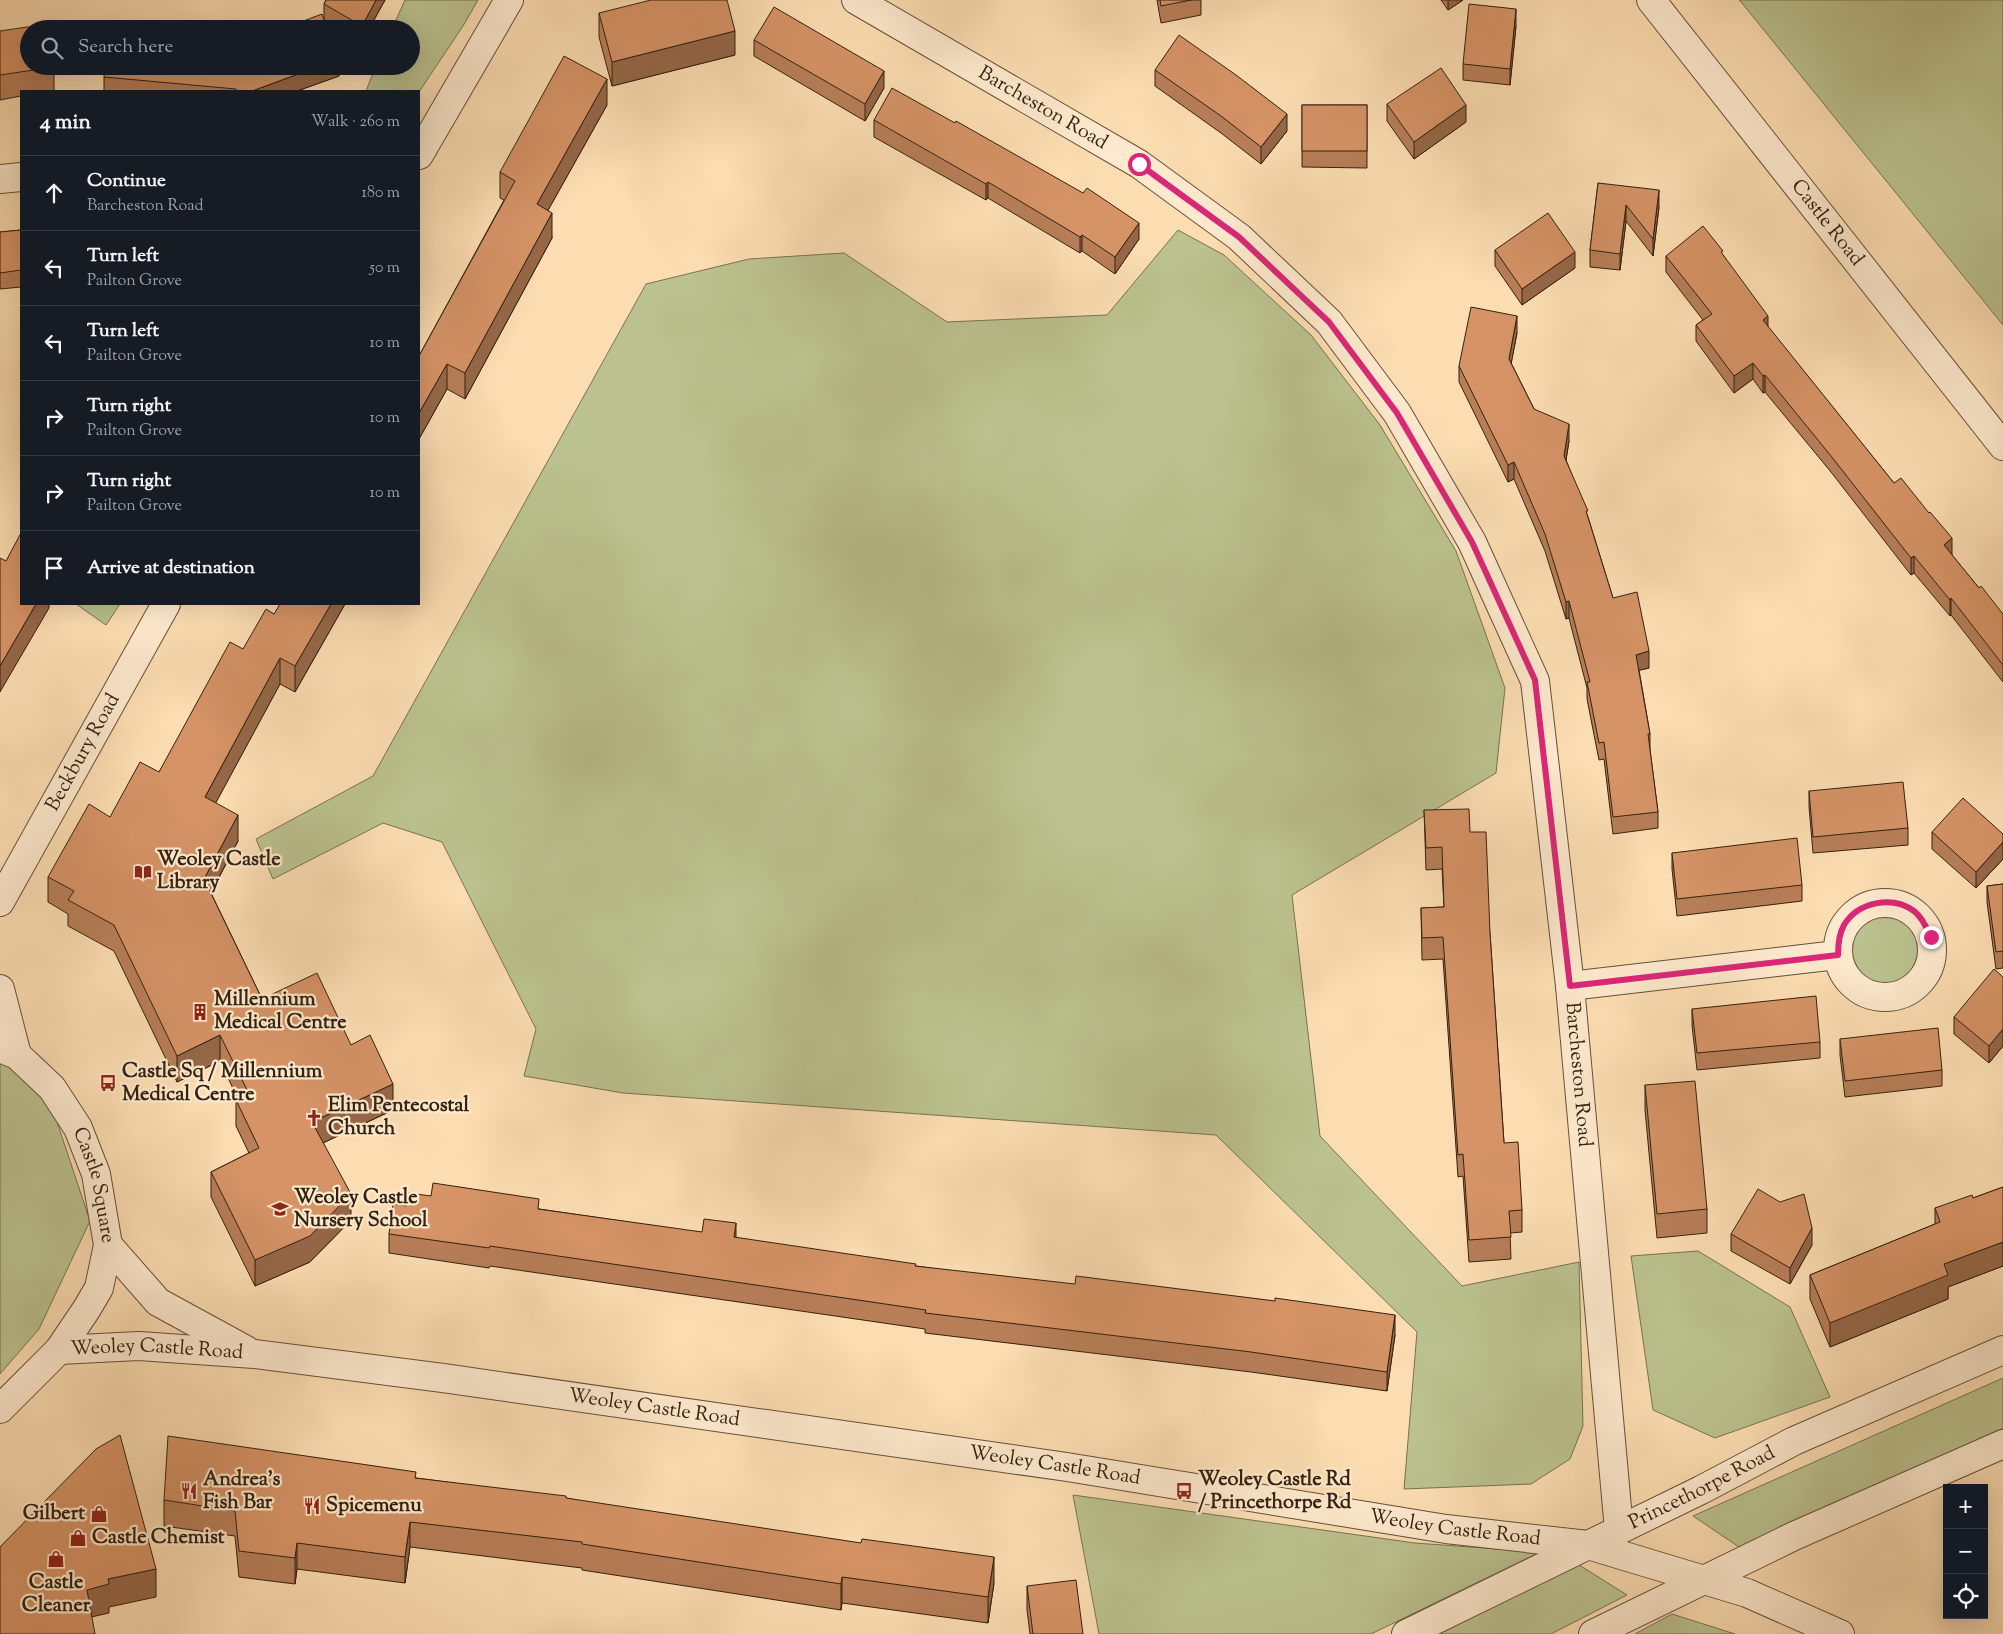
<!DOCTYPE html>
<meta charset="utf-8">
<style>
body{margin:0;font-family:"Sorts Mill Goudy",serif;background:#20242c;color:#f1f3f6}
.controls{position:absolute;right:15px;bottom:15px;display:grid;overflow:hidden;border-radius:0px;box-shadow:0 5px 20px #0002}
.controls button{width:45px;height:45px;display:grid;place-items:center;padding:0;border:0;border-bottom:1px solid #363941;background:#171b24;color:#f1f3f6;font:25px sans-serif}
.stop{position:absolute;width:15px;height:15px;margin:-11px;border:4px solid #db2777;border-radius:50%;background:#fff}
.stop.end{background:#db2777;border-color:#fff;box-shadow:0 1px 5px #0008}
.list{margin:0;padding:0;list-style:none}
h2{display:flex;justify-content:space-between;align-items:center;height:65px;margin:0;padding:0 20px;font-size:21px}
h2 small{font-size:16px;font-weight:400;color:#9ea1a6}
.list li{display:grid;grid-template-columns:32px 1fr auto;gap:15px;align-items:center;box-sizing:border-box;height:75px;padding:0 20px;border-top:1px solid #363941}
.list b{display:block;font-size:19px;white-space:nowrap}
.list p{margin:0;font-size:16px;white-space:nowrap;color:#9ea1a6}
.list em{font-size:16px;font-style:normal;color:#9ea1a6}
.icon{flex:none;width:28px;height:28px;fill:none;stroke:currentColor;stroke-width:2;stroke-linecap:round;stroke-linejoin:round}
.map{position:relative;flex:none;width:2003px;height:1634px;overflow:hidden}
.search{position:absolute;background:#171b24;box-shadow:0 5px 20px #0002;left:20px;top:20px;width:400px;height:55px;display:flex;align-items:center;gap:12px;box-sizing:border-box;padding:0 18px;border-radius:28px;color:#9ea1a6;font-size:19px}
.panel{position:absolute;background:#171b24;box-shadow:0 5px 20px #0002;left:20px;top:90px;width:400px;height:515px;border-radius:0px}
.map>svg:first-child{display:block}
</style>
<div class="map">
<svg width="2003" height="1634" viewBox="0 0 2003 1634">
<rect width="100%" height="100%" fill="#fcddb2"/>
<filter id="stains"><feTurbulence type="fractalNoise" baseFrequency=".004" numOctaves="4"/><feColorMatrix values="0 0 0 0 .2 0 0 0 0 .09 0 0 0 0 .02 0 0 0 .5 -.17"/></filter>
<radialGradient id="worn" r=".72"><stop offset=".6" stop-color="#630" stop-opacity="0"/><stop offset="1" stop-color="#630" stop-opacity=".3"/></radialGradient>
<g fill="#bbc28f" stroke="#787250">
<path d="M405,0H478L463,26L419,92L366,91L376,66H411V29H392Z"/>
<path d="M1739,0H2003V325L1742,3Z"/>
<path d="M1178,230L1224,255L1311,335L1380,425L1456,551L1505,688L1496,773L1292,895L1320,1136L1462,1286L1579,1262L1583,1426L1570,1459L1531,1484L1404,1489L1417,1332L1216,1135L623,1093L524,1076L536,1029L442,842L383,823L273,879L256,839L373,776L646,284L749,259L844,253L947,322L1107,315Z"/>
<path d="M76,604H120L106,625Z"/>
<path d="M1877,907L1913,917L1925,941C1918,964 1912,988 1882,988C1875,988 1858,978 1850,974C1843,957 1836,935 1853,920C1859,914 1870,911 1877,907Z"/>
<path d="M0,1058L47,1092L90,1221L39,1329L0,1374Z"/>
<path d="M1698,1251L1790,1307L1830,1397L1715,1438L1653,1410L1631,1256Z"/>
<path d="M2003,1378V1428L1742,1549L1693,1516Z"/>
<path d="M1073,1495L1415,1543L1540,1552L1371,1634H1099Z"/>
<path d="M1576,1563L1627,1595L1551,1634H1436Z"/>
<path d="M1672,1614L1735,1634H1635Z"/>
</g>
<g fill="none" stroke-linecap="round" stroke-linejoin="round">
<g stroke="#665038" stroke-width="30">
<g id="minor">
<path id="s1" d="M856,0L1139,164L1239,237L1329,322L1397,413L1472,542L1535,681L1570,986L1619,1530"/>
<path d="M419,155L509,0"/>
<path d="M0,179L21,177"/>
<path id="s2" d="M0,902L166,604"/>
<circle cx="1885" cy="950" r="47"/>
<path d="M1570,986L1837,955"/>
<path d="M0,989L17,1055"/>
<path id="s3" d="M1406,1634L1701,1490L1794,1441L2003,1350"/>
<path d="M1593,1634L1794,1536L2003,1444"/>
</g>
</g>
<g stroke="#665038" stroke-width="30">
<g id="tertiary">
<path id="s4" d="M1651,0L2003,446"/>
<path id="s5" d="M0,1048L17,1055L52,1088L78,1128L96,1174L108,1245L99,1288L86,1310L59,1350L0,1409"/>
<path d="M108,1245L158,1302L246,1350"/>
<path id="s6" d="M59,1350L139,1346L254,1354L443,1378L1067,1467L1446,1529L1588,1545L1747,1593L1840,1634"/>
</g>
</g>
<use href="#minor" stroke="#fde9cd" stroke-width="28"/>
<use href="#tertiary" stroke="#fde9cd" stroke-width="28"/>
</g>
<g fill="#b77e58" stroke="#342110">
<path d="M326,0H385L369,29H338L324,21V4Z"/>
<path d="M1157,0H1201V15L1161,23Z"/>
<path d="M1441,0H1463L1448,10Z"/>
<path d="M599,13L735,55L612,86L599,37Z"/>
<path d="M1516,26L1510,85L1463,80V64Z"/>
<path d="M0,31L54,66V91H21V96L0,100Z"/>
<path d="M754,40L884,88L865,121L754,56Z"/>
<path d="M339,66V76L297,91H104V77Z"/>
<path d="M1155,70L1287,131L1261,164L1221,133L1155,86Z"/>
<path d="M1387,104L1466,122L1414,159L1387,121Z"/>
<path d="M607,105L548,210L552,238L465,399L447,389L419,439V356L504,200L500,198V172Z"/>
<path d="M1302,105H1367V168L1302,167Z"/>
<path d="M874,120L1139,239L1115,274L1082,251L1080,253L988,198L986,200L874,137Z"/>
<path d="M1598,183L1659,207L1653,256L1626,221L1620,270L1590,267V250Z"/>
<path d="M21,230V287L0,289V232Z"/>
<path d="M1495,250L1575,268L1522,305L1495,266Z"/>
<path d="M1723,255L1768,327L1952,555L1979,588L2003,614V682L1951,615L1950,616L1914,573L1911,575L1831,472L1765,392L1763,393L1753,379L1734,393L1696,341V325L1703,320L1666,272V256Z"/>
<path d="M1517,333L1511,363L1534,409L1569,441L1566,460L1588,517L1613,598L1649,668L1639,670L1650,734V750L1658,812V828L1613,834L1604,759L1599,760L1587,699V688L1569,618L1566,619L1545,551L1514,479L1508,482L1459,382V366Z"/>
<path d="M345,604L295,692L280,684L215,803L238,841L211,893L262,999L351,1045L393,1110L323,1143L351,1220L310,1262L255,1286L211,1197V1172L249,1153L236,1126V1100L238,1099L220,1061L177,1082L114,951L68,926V914L48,902V877L110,817L159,772L243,649L274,614Z"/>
<path d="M1809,791L1908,828V845L1813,853L1809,807Z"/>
<path d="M1424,810L1470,832L1490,933L1504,1143L1522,1210V1232L1510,1233L1511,1259L1469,1262L1463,1176L1458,1177L1443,959L1422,960L1421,908L1444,907L1442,869L1426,870Z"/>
<path d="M1932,832L2003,834V859L1976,888L1932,849Z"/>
<path d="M1672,853L1802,885V901L1677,916L1672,869Z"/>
<path d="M2003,884V968L1996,969L1987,902V886Z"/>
<path d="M2003,977V1046L1989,1063L1954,1034V1017Z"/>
<path d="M1692,1009L1820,1042V1058L1697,1070L1692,1025Z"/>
<path d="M1840,1039L1942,1070V1086L1845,1097L1840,1055Z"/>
<path d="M1645,1085L1707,1209V1233L1657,1238L1645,1110Z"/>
<path d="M2003,1187V1266L1948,1287V1299L1830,1347L1810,1299V1275L1935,1224V1208L1973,1198Z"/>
<path d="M431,1196L539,1209L736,1238L916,1266L1395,1335L1387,1391L1251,1372L925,1333V1329L490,1266L489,1268L389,1253V1234L406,1206Z"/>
<path d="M1731,1234L1812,1245L1790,1284L1731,1251Z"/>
<path d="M416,1478L566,1498L994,1583L988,1623L842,1603L841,1610L582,1570V1568L410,1547L405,1583L297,1569L295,1584L239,1577L235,1536L164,1526V1500Z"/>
<path d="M1027,1586L1083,1634H1030L1027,1610Z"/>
</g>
<g fill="#956747" stroke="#342110">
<path d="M376,0H385L369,29H362V26Z"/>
<path d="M1448,0H1463L1448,10Z"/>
<path d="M1516,9V26L1510,85V69Z"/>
<path d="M735,31V55L612,86V62Z"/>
<path d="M320,66H339V76L297,91H252Z"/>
<path d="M884,71V88L865,121V104Z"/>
<path d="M607,79V105L537,230V204Z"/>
<path d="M1466,105V122L1414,159V142Z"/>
<path d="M1287,114V131L1261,164V147Z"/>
<path d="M988,182V198L986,200V184Z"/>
<path d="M1659,190V207L1653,256V239Z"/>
<path d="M1626,205V221L1620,270V254Z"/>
<path d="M552,213V238L465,399V373Z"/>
<path d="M1139,223V239L1115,274V257Z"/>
<path d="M1082,235V251L1080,253V237Z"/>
<path d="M1575,252V268L1522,305V289Z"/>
<path d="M1517,316V333L1509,375V359Z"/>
<path d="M1768,316V333L1763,320Z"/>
<path d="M1753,363V379L1734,393V376Z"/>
<path d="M447,364V389L419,439V413Z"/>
<path d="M1765,375V392L1763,393V376Z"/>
<path d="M1569,424V441L1564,472V456Z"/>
<path d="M1514,462V479L1508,482V465Z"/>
<path d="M1952,538V555L1944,545Z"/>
<path d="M1914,556V573L1911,575V558Z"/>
<path d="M1951,598V615L1950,616V600Z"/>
<path d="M1569,601V618L1566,619V602Z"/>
<path d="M36,604H49V608L0,692V666Z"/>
<path d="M331,604H345L295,692V666Z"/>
<path d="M1649,651V668L1636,671V655Z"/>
<path d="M280,658V684L205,823V797Z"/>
<path d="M238,815V841L204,905V879Z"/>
<path d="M2003,842V859L1976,888V872Z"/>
<path d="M2003,1029V1046L1989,1063V1046Z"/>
<path d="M220,1035V1061L177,1082V1056Z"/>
<path d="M393,1084V1110L312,1148V1122Z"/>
<path d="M351,1194V1220L310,1262L255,1286V1260Z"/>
<path d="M736,1223V1243L734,1237Z"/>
<path d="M1812,1228V1245L1790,1284V1268Z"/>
<path d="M2003,1242V1266L1948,1287V1299L1830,1347V1323L1944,1264Z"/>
<path d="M1395,1315V1335L1387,1391V1372Z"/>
<path d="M410,1522V1547L405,1583V1557Z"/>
<path d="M297,1543V1569L295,1584V1558Z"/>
<path d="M994,1557V1583L988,1623V1597Z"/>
<path d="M156,1569V1597L109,1607V1613L87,1618V1590L108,1579Z"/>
<path d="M842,1577V1603L841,1610V1584Z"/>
</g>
<g fill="#d59366" stroke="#342110">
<path d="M326,0H376L362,26L324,4Z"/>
<path d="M651,0H727L735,31L612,62L599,13Z"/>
<path d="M1160,0H1191L1161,6Z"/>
<path d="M1469,4L1516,9L1510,69L1463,64Z"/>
<path d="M774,7L884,71L865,104L754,40Z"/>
<path d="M322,14L327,29H282Z"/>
<path d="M48,24V29H29V66H54V67L0,75V31Z"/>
<path d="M1179,35L1236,75L1287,114L1261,147L1221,116L1155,70Z"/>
<path d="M564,56L607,79L537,204L552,213L465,373L447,364L419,413V356L515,181L500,172Z"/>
<path d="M105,66H320L252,91H237L236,89L104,77Z"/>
<path d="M1441,68L1466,105L1414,142L1387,104Z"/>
<path d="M892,88L955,123L956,121L1083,193L1087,188L1139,223L1115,257L1082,235L1080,237L988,182L986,184L874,120Z"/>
<rect x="1302" y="105" width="65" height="46"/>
<path d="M1598,183L1659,190L1653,239L1626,205L1620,254L1590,250Z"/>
<path d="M1548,213L1575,252L1522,289L1495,250Z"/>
<path d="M1703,226L1723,251L1721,252L1768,316L1763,320L1894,483L1901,478L1929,513L1930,512L1952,538L1944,545L1979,588L1981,586L2003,614V665L1951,598L1950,600L1914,556L1911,558L1831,456L1765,375L1763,376L1753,363L1734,376L1696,325L1712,314L1666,256Z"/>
<path d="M21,230V270L0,273V232Z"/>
<path d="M1471,307L1517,316L1509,359L1534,409L1569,424L1564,456L1588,511H1586L1613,598L1637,592L1649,651L1636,655L1650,734H1648L1658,812L1613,817L1604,742L1599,743L1587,682H1590L1569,601L1566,602L1545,534L1514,462L1508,465L1459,366Z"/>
<path d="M21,533V604H36L0,666V558L6,561Z"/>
<path d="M280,604H331L295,666L280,658L205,797L238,815L204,879L262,999L317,973L351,1045L370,1035L393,1084L312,1122L351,1194L310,1236L255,1260L211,1172L259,1148L236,1100L249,1094L220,1035L177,1056L114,925L68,900L74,891L48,877L89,804L110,817L140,762L159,772L230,642L243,649L266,609L274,614Z"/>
<path d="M1903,782L1908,828L1813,837L1809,791Z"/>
<path d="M1963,798L2003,834V842L1976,872L1932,832Z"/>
<path d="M1469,809L1470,832H1486L1490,933L1504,1143L1518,1142L1522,1210L1509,1211L1511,1237L1469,1240L1463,1154L1458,1155L1443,937L1422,938L1421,908L1444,907L1442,847L1426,848L1424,810Z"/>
<path d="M1797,838L1802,885L1677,899L1672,853Z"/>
<path d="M2003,884V951L1996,952L1987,886Z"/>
<path d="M1994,969L2003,977V1029L1989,1046L1954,1017Z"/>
<path d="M1816,996L1820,1042L1697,1053L1692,1009Z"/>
<path d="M1938,1028L1942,1070L1845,1081L1840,1039Z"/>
<path d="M1695,1081L1707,1209L1657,1214L1645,1085Z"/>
<path d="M433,1183L539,1199L538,1209L702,1232L704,1219L736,1223L734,1237L916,1264L915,1266L1075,1284L1076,1276L1275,1301V1298L1395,1315L1387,1372L1251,1352L925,1313L926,1310L490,1246L489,1248L389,1234L393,1204L406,1206L408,1193L431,1196Z"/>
<path d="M2003,1187V1242L1944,1264L1948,1275L1830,1323L1810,1275L1940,1222L1935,1208L1972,1195L1973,1198Z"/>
<path d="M1758,1189L1780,1202L1804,1194L1812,1228L1790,1268L1731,1234Z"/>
<path d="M120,1435L156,1569L108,1579L109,1584L87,1590L95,1634H0V1547L96,1449Z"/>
<path d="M168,1436L416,1472L415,1478L566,1496V1498L861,1543L862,1539L994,1557L988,1597L842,1577L841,1584L582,1544V1542L410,1522L405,1557L297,1543L295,1558L239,1551L235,1511L164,1500Z"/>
<path d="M1076,1580L1083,1634H1033L1027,1586Z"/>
</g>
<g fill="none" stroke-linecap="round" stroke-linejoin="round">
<path stroke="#db2777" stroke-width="6" d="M1139,164L1239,237L1329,322L1397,413L1472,542L1535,680L1570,986L1838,955C1838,945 1839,934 1844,925C1858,902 1892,895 1914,911C1922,917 1927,928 1931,937"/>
</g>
<defs>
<g id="library-bare" transform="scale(1.35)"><path d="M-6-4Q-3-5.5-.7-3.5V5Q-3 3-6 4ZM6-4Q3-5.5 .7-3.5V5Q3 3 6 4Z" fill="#8f2418" stroke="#fde9cd" stroke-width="2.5" paint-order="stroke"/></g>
<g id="building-bare" transform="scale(1.35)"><path d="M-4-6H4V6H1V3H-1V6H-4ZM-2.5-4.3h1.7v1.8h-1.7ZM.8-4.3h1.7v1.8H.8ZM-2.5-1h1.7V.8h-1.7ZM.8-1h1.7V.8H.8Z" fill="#8f2418" stroke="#fde9cd" stroke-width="2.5" paint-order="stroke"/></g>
<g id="bus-bare" transform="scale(1.35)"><path d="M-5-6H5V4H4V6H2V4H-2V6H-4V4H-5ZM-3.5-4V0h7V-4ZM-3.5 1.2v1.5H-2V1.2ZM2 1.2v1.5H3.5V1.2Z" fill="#8f2418" stroke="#fde9cd" stroke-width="2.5" paint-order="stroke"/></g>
<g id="church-bare" transform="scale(1.35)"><path d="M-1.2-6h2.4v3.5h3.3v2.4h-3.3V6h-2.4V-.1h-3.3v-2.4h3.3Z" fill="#8f2418" stroke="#fde9cd" stroke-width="2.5" paint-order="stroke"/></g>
<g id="school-bare" transform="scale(1.35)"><path d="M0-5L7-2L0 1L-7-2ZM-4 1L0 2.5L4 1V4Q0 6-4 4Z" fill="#8f2418" stroke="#fde9cd" stroke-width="2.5" paint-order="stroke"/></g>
<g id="restaurant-bare" transform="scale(1.35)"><path d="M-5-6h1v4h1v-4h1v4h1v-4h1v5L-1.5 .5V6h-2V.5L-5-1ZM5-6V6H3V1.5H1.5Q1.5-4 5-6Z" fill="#8f2418" stroke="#fde9cd" stroke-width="2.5" paint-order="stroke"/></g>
<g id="shop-bare" transform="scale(1.35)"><path d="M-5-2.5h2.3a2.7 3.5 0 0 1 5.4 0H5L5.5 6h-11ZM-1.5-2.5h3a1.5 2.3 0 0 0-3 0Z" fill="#8f2418" stroke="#fde9cd" stroke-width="2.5" paint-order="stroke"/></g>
</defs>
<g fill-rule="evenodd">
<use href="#library-bare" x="143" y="872"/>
<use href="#building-bare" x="200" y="1012"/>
<use href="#bus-bare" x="108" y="1083"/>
<use href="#church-bare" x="314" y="1118"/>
<use href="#school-bare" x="280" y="1209"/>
<use href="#restaurant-bare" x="189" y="1491"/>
<use href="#bus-bare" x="1184" y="1491"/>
<use href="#restaurant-bare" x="312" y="1506"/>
<use href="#shop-bare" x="99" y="1514"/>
<use href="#shop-bare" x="78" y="1538"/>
<use href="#shop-bare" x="56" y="1559"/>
</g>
<g text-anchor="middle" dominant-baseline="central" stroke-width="4.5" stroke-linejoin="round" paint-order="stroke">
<g font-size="20" fill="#342110" stroke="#fde9cd">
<text stroke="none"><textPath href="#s1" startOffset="216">Barcheston Road</textPath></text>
<text stroke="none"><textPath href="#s4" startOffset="284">Castle Road</textPath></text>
<text stroke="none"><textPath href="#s2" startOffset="171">Beckbury Road</textPath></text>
<text stroke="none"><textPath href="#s1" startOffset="1386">Barcheston Road</textPath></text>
<text stroke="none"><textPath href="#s5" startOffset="174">Castle Square</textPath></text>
<text stroke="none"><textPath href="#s6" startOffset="98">Weoley Castle Road</textPath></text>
<text stroke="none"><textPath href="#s6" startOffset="599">Weoley Castle Road</textPath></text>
<text stroke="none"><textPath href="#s6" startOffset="1004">Weoley Castle Road</textPath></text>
<text stroke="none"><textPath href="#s3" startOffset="330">Princethorpe Road</textPath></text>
<text stroke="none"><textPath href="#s6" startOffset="1409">Weoley Castle Road</textPath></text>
</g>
<g font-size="20" font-weight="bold" fill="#342110" stroke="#fde9cd" text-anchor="start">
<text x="157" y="860">Weoley Castle<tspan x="157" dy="23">Library</tspan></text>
<text x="214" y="1000">Millennium<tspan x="214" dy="23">Medical Centre</tspan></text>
<text x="122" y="1072">Castle Sq / Millennium<tspan x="122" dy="23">Medical Centre</tspan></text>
<text x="328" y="1106">Elim Pentecostal<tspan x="328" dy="23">Church</tspan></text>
<text x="294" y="1198">Weoley Castle<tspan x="294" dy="23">Nursery School</tspan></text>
<text x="203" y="1480">Andrea's<tspan x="203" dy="23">Fish Bar</tspan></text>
<text x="1198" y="1480">Weoley Castle Rd<tspan x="1198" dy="23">/ Princethorpe Rd</tspan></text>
<text x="326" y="1506">Spicemenu</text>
<text x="85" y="1514" text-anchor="end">Gilbert</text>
<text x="92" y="1538">Castle Chemist</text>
<text x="56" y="1583" text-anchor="middle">Castle<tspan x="56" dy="23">Cleaner</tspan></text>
</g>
</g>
<rect width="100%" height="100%" filter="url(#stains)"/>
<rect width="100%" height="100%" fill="url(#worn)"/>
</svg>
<div class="controls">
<button>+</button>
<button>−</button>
<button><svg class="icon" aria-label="locate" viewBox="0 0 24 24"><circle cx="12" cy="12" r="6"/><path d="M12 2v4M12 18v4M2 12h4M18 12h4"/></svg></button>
</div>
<div class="stop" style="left:1139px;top:164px"></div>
<div class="stop end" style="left:1931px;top:937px"></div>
<div class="search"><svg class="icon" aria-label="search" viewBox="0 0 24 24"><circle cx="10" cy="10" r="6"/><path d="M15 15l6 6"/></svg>Search here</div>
<section class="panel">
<h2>4 min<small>Walk · 260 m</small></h2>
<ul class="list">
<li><svg class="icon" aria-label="ahead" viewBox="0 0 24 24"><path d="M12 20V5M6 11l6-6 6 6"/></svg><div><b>Continue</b><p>Barcheston Road</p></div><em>180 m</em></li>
<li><svg class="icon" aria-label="left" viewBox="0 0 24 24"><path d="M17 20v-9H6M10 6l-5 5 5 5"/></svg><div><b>Turn left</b><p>Pailton Grove</p></div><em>50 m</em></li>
<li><svg class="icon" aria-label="left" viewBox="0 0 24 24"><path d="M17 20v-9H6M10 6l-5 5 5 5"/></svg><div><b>Turn left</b><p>Pailton Grove</p></div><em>10 m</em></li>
<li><svg class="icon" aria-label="right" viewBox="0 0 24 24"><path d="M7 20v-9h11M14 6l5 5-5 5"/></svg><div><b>Turn right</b><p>Pailton Grove</p></div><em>10 m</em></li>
<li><svg class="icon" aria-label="right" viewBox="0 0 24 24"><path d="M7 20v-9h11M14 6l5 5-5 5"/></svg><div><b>Turn right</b><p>Pailton Grove</p></div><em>10 m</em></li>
<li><svg class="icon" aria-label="arrive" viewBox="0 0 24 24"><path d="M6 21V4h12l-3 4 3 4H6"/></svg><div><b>Arrive at destination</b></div></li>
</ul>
</section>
</div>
